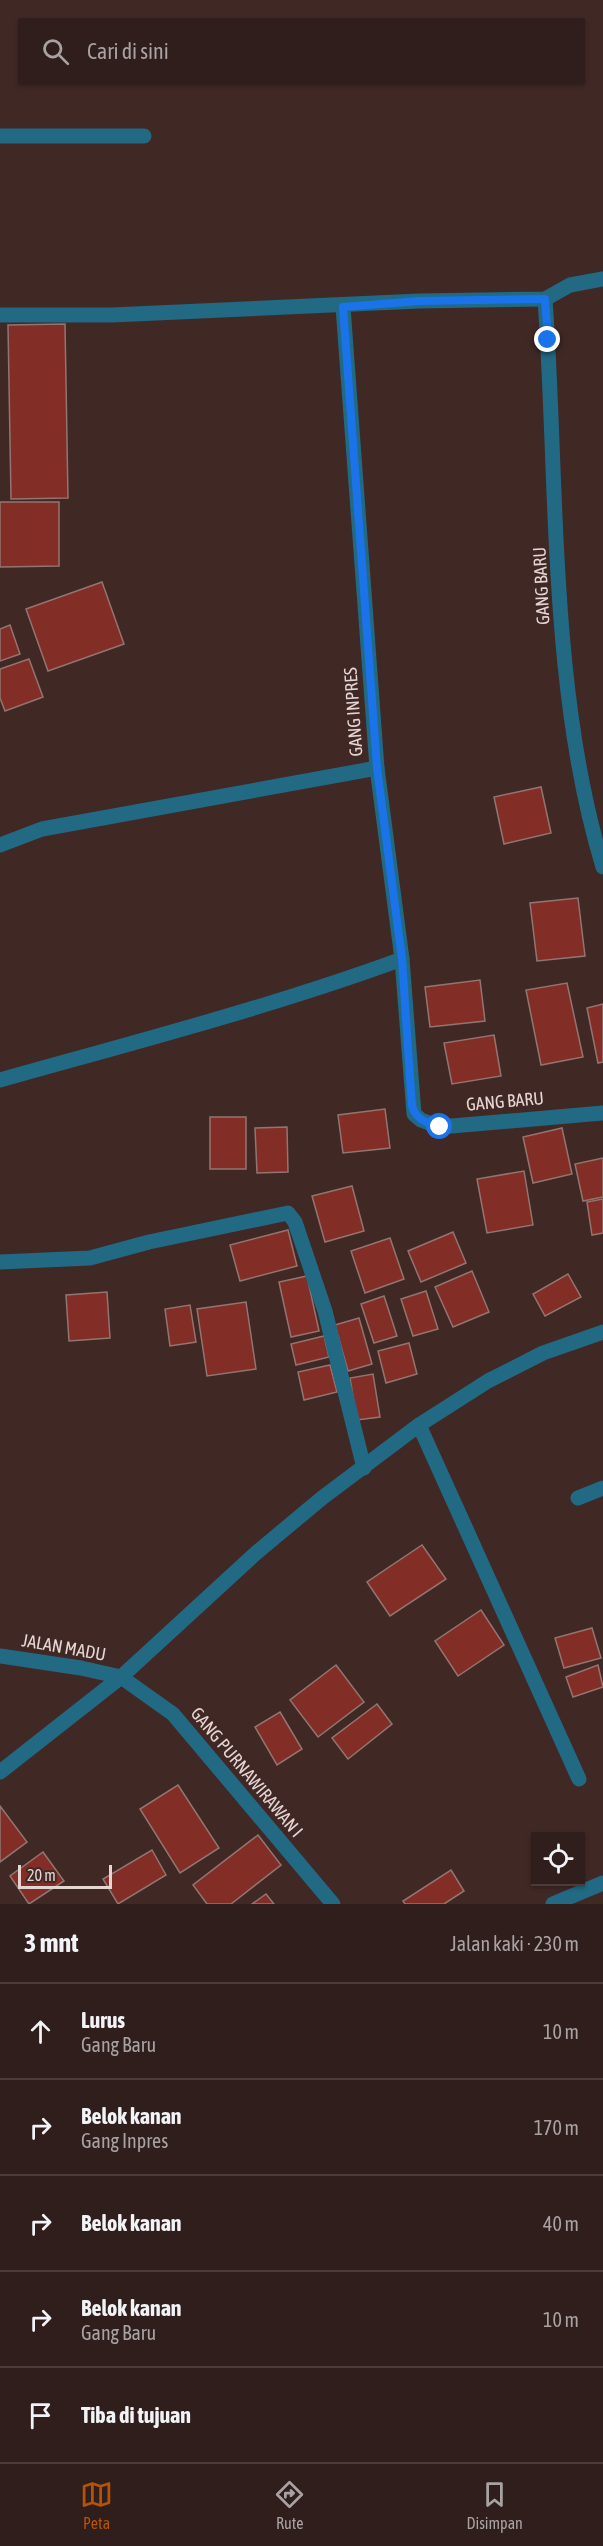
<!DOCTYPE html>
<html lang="id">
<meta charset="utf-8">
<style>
body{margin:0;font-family:"Asap Condensed",sans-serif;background:#3c2b29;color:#f1f3f6}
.controls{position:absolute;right:18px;bottom:18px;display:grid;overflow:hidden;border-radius:0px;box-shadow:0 2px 4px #0004}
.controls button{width:54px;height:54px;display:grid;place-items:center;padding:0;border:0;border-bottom:2px solid #4b3c3b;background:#301e1c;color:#f1f3f6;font:30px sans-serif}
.scale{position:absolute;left:18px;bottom:15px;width:94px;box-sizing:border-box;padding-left:6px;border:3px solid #e5d5d3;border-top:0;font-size:16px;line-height:21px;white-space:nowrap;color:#e5d5d3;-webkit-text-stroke:4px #402825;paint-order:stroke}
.stop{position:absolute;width:18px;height:18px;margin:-14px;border:4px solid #1a73e8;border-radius:50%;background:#fff}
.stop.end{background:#1a73e8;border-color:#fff;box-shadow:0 2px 6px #0008}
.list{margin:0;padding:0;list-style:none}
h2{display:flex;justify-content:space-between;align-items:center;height:78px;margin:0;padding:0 24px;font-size:26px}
h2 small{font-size:20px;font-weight:400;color:#a8a2a3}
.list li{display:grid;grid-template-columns:39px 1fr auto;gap:18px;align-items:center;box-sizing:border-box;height:96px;padding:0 24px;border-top:2px solid #4b3c3b}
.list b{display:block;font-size:22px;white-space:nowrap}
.list p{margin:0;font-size:20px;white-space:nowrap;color:#a8a2a3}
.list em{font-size:20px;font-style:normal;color:#a8a2a3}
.icon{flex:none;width:33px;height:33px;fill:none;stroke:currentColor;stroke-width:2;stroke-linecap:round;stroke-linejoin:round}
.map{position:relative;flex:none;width:603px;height:1904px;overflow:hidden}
.search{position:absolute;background:#301e1c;box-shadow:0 2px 4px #0004;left:18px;right:18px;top:18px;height:66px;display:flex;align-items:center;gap:15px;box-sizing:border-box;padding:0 21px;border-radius:0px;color:#a8a2a3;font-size:22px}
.sheet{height:558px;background:#301e1c}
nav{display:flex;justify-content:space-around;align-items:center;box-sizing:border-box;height:84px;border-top:2px solid #4b3c3b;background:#301e1c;font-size:16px;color:#a8a2a3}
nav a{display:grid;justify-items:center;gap:3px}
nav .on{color:#b45309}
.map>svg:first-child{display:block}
</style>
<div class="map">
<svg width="603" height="1904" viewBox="0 0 603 1904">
<rect width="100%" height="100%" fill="#402825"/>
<g fill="#832d27" stroke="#927571" stroke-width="1.5">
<path d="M65,324L68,498L11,499L8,325Z"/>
<path d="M0,502H59V566L0,567Z"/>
<path d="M102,582L124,644L48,671L26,609Z"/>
<path d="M10,625L20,654L0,661V629Z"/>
<path d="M29,659L43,697L5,711L0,698V669Z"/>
<path d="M541,787L551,833L504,844L494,797Z"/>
<path d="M578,898L585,956L537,961L530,903Z"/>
<path d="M480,980L485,1021L430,1027L425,987Z"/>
<path d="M567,983L583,1057L541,1065L526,990Z"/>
<path d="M603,1004V1062L598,1063L587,1008Z"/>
<path d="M494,1035L501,1076L452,1084L444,1043Z"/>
<path d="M385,1109L390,1148L343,1153L338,1115Z"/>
<rect x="210" y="1117" width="36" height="52"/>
<path d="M287,1127L288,1172L257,1173L255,1128Z"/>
<path d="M562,1128L572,1174L533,1183L523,1137Z"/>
<path d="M603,1158V1197L583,1201L575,1164Z"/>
<path d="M524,1171L533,1225L487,1233L477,1179Z"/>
<path d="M352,1186L364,1231L325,1242L312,1196Z"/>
<path d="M603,1199V1233L592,1235L587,1202Z"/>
<path d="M288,1230L297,1266L240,1281L230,1245Z"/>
<path d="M453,1232L466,1263L421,1282L408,1251Z"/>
<path d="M390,1238L404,1279L365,1293L351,1251Z"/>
<path d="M472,1271L489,1312L453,1327L435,1287Z"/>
<path d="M568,1274L581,1297L545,1316L533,1294Z"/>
<path d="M307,1276L319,1331L291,1337L279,1282Z"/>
<path d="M426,1291L438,1329L413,1336L401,1299Z"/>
<path d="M107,1292L110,1338L69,1341L66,1295Z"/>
<path d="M384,1296L397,1336L374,1343L361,1304Z"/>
<path d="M246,1302L256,1369L207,1376L197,1309Z"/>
<path d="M190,1305L196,1342L170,1346L165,1309Z"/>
<path d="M359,1318L372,1364L348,1371L335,1325Z"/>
<path d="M324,1336L329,1357L296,1365L291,1344Z"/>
<path d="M409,1343L417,1374L386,1383L378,1351Z"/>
<path d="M330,1365L337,1392L304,1400L298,1372Z"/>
<path d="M373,1374L380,1417L357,1420L350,1378Z"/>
<path d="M422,1545L446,1579L390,1616L367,1582Z"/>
<path d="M481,1610L504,1645L458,1676L435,1641Z"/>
<path d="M592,1628L601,1658L564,1668L555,1638Z"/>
<path d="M336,1665L364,1702L318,1737L290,1700Z"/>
<path d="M598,1665L603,1687L573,1697L566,1677Z"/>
<path d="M377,1704L392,1724L348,1759L332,1738Z"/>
<path d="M280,1712L302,1749L277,1765L255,1727Z"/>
<path d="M178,1785L219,1848L180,1873L140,1809Z"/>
<path d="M0,1806L27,1842L0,1862Z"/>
<path d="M258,1835L281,1865L231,1904H207L193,1885Z"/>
<path d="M152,1850L166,1875L118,1904L103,1879Z"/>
<path d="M43,1852L64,1881L29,1904L10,1876Z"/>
<path d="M451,1870L464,1891L444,1904H405L403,1901Z"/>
<path d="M266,1894L274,1904H252Z"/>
</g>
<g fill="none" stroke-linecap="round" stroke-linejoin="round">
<g stroke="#226984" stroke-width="15">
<path d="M0,136H144"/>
<path d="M545,299C558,483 549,690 603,867"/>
<path d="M343,307L377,768L402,959L414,1114L421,1120L440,1127L603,1113"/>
<path d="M0,315H112L419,301L545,299L570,285L603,279"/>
<path d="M0,845L42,829L377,768"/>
<path d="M0,1080C135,1042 271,1007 402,959"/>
<path d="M0,1262L90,1258L149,1242L288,1213L295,1222L325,1311L364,1468"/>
<path d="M419,1425L579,1779"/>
<path d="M578,1498L603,1488"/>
<path d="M0,1656L81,1668L121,1677L173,1714L333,1904"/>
<path d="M0,1772L121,1677L256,1553L322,1498L419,1425L488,1381L543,1353L603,1332"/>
<path d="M553,1904L603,1883"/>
</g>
</g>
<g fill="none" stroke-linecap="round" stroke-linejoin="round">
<path stroke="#1a73e8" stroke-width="8" d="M440,1127C427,1123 416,1120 412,1106L402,959L377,768L343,307L419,301L545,299L548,340"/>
</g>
<g text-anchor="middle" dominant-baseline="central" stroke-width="5" stroke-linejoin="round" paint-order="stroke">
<g font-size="18" fill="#e5d5d3" stroke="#402825">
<text transform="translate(541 586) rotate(-93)">GANG BARU</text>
<text transform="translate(353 712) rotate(-94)">GANG INPRES</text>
<text transform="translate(505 1101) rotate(-5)">GANG BARU</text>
<text transform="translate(64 1647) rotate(10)">JALAN MADU</text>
<text transform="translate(247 1772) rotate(50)">GANG PURNAWIRAWAN I</text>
</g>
</g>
</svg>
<div class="controls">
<button><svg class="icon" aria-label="locate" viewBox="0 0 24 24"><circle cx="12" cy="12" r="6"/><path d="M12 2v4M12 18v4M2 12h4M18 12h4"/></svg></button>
</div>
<div class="scale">20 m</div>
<div class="stop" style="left:440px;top:1127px"></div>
<div class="stop end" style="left:548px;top:340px"></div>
<div class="search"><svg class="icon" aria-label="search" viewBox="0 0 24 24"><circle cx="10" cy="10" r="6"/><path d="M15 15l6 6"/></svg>Cari di sini</div>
</div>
<section class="sheet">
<h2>3 mnt<small>Jalan kaki · 230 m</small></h2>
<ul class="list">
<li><svg class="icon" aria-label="ahead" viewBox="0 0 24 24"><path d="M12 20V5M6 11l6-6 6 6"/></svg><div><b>Lurus</b><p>Gang Baru</p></div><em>10 m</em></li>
<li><svg class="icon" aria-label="right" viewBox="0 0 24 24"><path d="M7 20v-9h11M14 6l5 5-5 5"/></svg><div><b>Belok kanan</b><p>Gang Inpres</p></div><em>170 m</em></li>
<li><svg class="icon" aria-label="right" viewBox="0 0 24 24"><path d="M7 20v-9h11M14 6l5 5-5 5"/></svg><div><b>Belok kanan</b></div><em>40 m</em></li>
<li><svg class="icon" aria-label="right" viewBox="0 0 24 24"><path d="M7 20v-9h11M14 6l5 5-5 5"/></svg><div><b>Belok kanan</b><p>Gang Baru</p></div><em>10 m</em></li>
<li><svg class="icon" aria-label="arrive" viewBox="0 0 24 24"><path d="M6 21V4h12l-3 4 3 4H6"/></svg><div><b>Tiba di tujuan</b></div></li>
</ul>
</section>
<nav>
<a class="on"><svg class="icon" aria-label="map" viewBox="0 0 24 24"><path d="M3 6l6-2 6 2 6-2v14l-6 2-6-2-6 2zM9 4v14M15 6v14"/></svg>Peta</a>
<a><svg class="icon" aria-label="directions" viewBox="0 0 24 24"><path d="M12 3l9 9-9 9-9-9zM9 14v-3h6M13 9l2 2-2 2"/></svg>Rute</a>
<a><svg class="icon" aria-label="saved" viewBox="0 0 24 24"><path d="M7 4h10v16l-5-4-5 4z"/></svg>Disimpan</a>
</nav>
